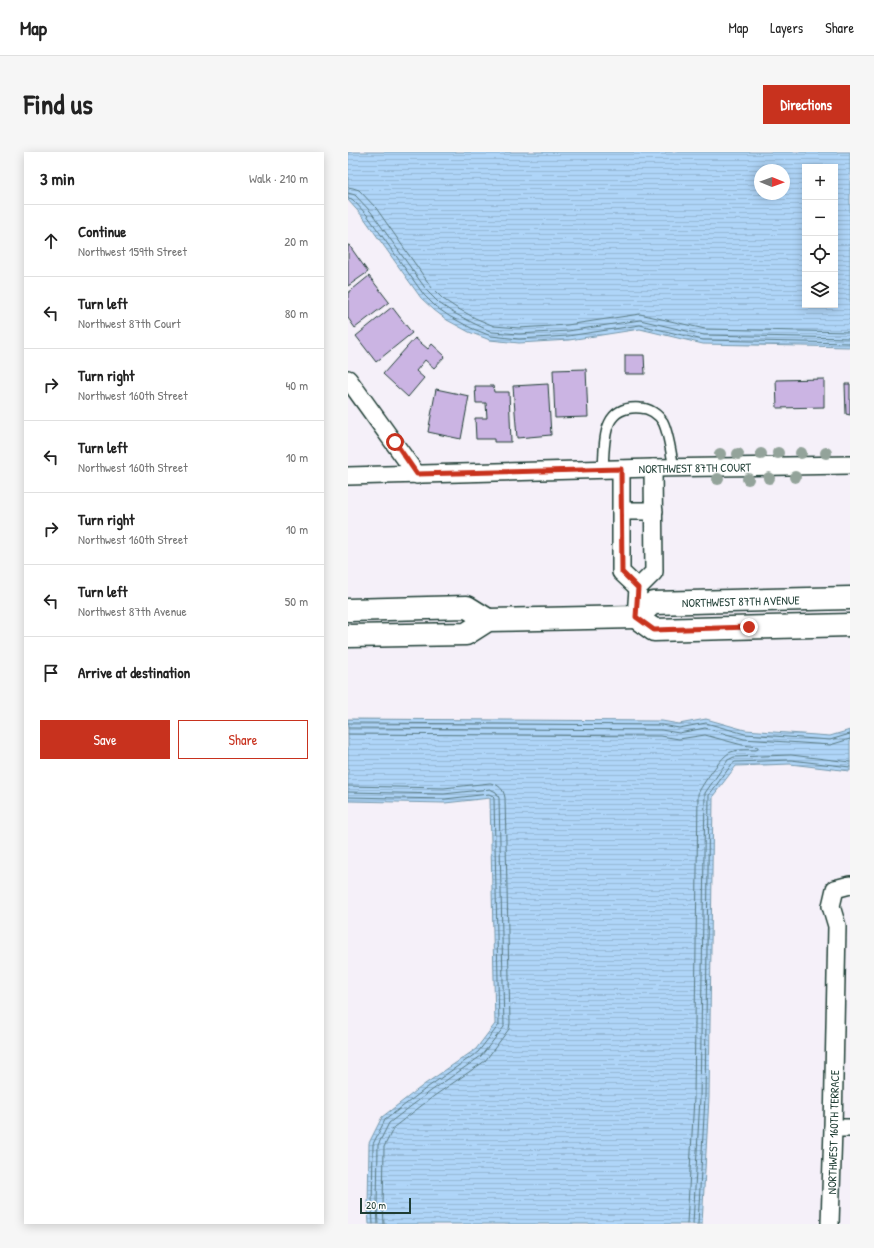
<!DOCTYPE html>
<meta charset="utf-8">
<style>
body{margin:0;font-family:"Patrick Hand",sans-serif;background:#f6f6f6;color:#222}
.controls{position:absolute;right:12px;top:12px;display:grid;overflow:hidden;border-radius:0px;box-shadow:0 2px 10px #0003}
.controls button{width:36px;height:36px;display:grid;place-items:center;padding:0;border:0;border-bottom:1px solid #e0e0e0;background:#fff;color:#222;font:20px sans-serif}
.compass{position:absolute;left:406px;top:12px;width:36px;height:36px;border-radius:50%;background:#fff;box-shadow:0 2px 10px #0003;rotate:91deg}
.scale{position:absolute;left:12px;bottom:10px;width:51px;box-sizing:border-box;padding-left:4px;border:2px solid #1f3d34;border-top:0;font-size:11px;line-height:14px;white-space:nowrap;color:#1f3d34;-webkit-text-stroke:3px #fff;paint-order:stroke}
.stop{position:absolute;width:12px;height:12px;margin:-9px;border:3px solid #c8321e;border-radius:50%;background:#fff}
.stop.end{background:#c8321e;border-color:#fff;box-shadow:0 1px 4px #0008}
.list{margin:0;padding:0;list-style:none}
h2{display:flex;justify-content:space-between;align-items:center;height:52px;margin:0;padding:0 16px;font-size:17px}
h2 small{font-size:13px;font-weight:400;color:#767676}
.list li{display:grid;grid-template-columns:26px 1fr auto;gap:12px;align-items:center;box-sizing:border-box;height:72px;padding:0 16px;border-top:1px solid #e0e0e0}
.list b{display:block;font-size:15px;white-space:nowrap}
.list p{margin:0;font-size:13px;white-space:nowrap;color:#767676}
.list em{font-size:13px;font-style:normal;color:#767676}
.actions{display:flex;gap:8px;padding:12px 16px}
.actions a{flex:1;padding:9px 0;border:1px solid #c8321e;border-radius:0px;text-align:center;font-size:14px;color:#c8321e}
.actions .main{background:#c8321e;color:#fff}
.icon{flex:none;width:22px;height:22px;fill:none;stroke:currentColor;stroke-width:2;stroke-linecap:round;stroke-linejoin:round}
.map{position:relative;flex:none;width:502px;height:1072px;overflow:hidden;border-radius:0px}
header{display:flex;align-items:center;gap:24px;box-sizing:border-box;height:56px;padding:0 20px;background:#fff;border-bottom:1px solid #e0e0e0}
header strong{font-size:19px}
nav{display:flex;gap:22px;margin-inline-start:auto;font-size:14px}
.intro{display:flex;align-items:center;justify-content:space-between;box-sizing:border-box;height:96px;padding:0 24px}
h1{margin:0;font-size:28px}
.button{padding:10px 18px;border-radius:0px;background:#c8321e;color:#fff;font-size:14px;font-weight:700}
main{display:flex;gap:24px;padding:0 24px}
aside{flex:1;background:#fff;border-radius:0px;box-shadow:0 2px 10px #0003}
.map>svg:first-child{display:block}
</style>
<header>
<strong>Map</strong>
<nav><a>Map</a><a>Layers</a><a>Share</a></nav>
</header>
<div class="intro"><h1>Find us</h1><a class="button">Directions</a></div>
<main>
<aside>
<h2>3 min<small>Walk · 210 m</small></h2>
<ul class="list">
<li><svg class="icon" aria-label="ahead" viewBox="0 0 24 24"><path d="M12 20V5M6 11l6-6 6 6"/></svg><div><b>Continue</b><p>Northwest 159th Street</p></div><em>20 m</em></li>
<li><svg class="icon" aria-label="left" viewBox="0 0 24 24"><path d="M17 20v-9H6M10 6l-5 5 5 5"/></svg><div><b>Turn left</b><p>Northwest 87th Court</p></div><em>80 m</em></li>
<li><svg class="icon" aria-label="right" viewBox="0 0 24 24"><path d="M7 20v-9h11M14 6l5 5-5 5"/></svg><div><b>Turn right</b><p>Northwest 160th Street</p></div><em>40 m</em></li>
<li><svg class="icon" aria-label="left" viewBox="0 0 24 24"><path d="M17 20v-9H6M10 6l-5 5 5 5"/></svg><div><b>Turn left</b><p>Northwest 160th Street</p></div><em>10 m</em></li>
<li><svg class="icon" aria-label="right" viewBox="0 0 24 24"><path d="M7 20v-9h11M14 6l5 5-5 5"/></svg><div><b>Turn right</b><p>Northwest 160th Street</p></div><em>10 m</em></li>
<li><svg class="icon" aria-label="left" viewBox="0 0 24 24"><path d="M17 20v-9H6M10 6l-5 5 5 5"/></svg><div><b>Turn left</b><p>Northwest 87th Avenue</p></div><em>50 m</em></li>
<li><svg class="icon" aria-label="arrive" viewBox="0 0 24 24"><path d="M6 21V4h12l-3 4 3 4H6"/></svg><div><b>Arrive at destination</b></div></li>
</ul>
<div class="actions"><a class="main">Save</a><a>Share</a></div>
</aside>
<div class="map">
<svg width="502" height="1072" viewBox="0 0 502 1072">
<defs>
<pattern id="water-rules" width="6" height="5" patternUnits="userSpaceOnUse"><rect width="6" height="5" fill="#afd5f8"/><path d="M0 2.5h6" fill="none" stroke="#96b8d5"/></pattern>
</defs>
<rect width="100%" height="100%" fill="#f5f0f9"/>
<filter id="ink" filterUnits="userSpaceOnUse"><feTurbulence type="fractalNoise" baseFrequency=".025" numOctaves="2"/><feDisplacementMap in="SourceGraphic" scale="8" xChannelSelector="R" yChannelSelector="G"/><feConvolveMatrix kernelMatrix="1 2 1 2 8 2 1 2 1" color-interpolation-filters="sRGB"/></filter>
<g filter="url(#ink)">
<g fill="url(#water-rules)" stroke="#7598aa" fill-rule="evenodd">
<path d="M0,0H502V195L355,192L292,177L221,188L171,191L142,188L121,180L99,168L86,158L73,146L16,66L0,48ZM457,15H487V153H457ZM412,18H436V42H412Z"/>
<path d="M0,567L314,569L331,572L358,567L397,578L482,584L502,578V619L442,612L388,614L365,644L361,946L354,1072H21L20,1056L21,991L34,965L77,932L128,897L147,872L142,646L97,651L0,649Z"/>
</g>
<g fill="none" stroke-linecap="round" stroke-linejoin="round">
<g stroke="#597a82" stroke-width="1">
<path d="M0,35L5,36L11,38L28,56L84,136L95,147L107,155L127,166L146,174L171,176L219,173L292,162L357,177L502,180"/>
<path d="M0,41L7,43L23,60L80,140L91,151L104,160L125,171L144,180L171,182L220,179L292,168L356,183L502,186"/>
<path d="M0,46L4,47L19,63L76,143L88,155L101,164L123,176L143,184L171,187L220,184L292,173L355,188L502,191"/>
<path d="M0,571L314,573L331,576L358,571L397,582L482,588L502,582"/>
<path d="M0,576L313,578L331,581L357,576L396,587L482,593L502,587"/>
<path d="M0,582L313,584L331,587L357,583L394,593L410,595V597L408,598C401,598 391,597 383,600C375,602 353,634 350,642L346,946L339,1072"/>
<path d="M0,634L96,636L142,631C150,632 156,637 157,646L162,871L161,877L137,909L86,944L46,975L36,995L35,1055L36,1072"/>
<path d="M0,640L96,642L142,637L148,640L151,646L156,875L133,904L83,939L41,971L30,993L29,1055L30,1072"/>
<path d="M0,645L97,647L141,642L145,644L146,647L151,873L130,900L80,935L37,968L25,992L24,1056L25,1072"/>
<path d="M345,1072L352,946L357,641L380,608L386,605L443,603L502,610"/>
<path d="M350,1072L357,946L361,643L384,612L387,610L443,608L502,615"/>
</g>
</g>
<g fill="#cbb4e3" stroke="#1f3d34">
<path d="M0,93H1L20,120L0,134Z"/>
<path d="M21,124L41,150L7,176L0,166V141Z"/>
<path d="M44,155L64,181L28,210L8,184Z"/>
<path d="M67,186L80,197L84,192L97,204L86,216L77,208L68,219L76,226L60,245L35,222Z"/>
<path d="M277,203H296L297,222H277Z"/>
<path d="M238,217L240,265L207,266L205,218Z"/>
<path d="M476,227V255L429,256L428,228Z"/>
<path d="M200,232L203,283L169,286L165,234Z"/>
<path d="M497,232H502V263L498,262Z"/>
<path d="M127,234H145L146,240H161L163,290H146V287H128L127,266H139L138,251H128Z"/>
<path d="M88,237L121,244L113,287L80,280Z"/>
</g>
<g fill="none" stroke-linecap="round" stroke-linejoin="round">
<g stroke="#1f3d34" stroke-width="12">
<path id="service" d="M255,317C257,290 253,253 292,256C301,256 310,262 315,270C321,282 323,302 326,316"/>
</g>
<g stroke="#1f3d34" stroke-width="20">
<g id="minor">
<path d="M0,227L69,323"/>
<path d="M273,317V420L290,436"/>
<path id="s1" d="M0,324L305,316L502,313"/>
<path d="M273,359H306"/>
<path d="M288,465L290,436L306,420L305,316"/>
<path d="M485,976H502"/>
<path id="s2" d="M482,1072L485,976L489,774L483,754L487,737L502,733"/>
</g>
</g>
<g stroke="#1f3d34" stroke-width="25">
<g id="tertiary">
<path d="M0,458L119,455L140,468"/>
<path d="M288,465L306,478L502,473"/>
<path id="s3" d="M0,484L118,482L140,468L288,465L305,451L502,446"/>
</g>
</g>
<use href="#service" stroke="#fff" stroke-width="9"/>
<use href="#minor" stroke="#fff" stroke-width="17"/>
<use href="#tertiary" stroke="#fff" stroke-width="22"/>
</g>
<g fill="#93a39a">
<circle cx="430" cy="301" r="6"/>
<circle cx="453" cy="301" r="6"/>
<circle cx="478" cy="301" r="6"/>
<circle cx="372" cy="302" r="6"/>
<circle cx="390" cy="302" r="6"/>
<circle cx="413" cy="302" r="6"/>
<circle cx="447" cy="325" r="6"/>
<circle cx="421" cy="326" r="6"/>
<circle cx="370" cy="327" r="6"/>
<circle cx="400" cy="327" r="6"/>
</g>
</g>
<g fill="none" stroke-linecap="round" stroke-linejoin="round" filter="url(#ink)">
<path stroke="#c8321e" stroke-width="5" d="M47,290L69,322L273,317L274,420L290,436L288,465L306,478L401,475"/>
</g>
<g text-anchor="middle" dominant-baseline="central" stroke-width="4" stroke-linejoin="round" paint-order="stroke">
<g font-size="12" fill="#1f3d34" stroke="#fff">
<text stroke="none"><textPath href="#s1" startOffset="347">NORTHWEST 87TH COURT</textPath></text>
<text stroke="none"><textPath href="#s3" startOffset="402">NORTHWEST 87TH AVENUE</textPath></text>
<text stroke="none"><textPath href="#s2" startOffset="92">NORTHWEST 160TH TERRACE</textPath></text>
</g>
</g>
</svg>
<div class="controls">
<button>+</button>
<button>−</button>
<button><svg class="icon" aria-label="locate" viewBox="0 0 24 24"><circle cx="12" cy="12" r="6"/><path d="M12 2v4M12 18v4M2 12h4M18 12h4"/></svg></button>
<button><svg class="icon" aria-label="layers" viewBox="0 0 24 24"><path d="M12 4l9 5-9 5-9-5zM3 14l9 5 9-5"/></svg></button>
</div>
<svg class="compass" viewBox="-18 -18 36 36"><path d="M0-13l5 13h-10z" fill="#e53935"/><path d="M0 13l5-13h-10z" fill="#767676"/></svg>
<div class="scale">20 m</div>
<div class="stop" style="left:47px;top:290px"></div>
<div class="stop end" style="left:401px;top:475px"></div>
</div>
</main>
